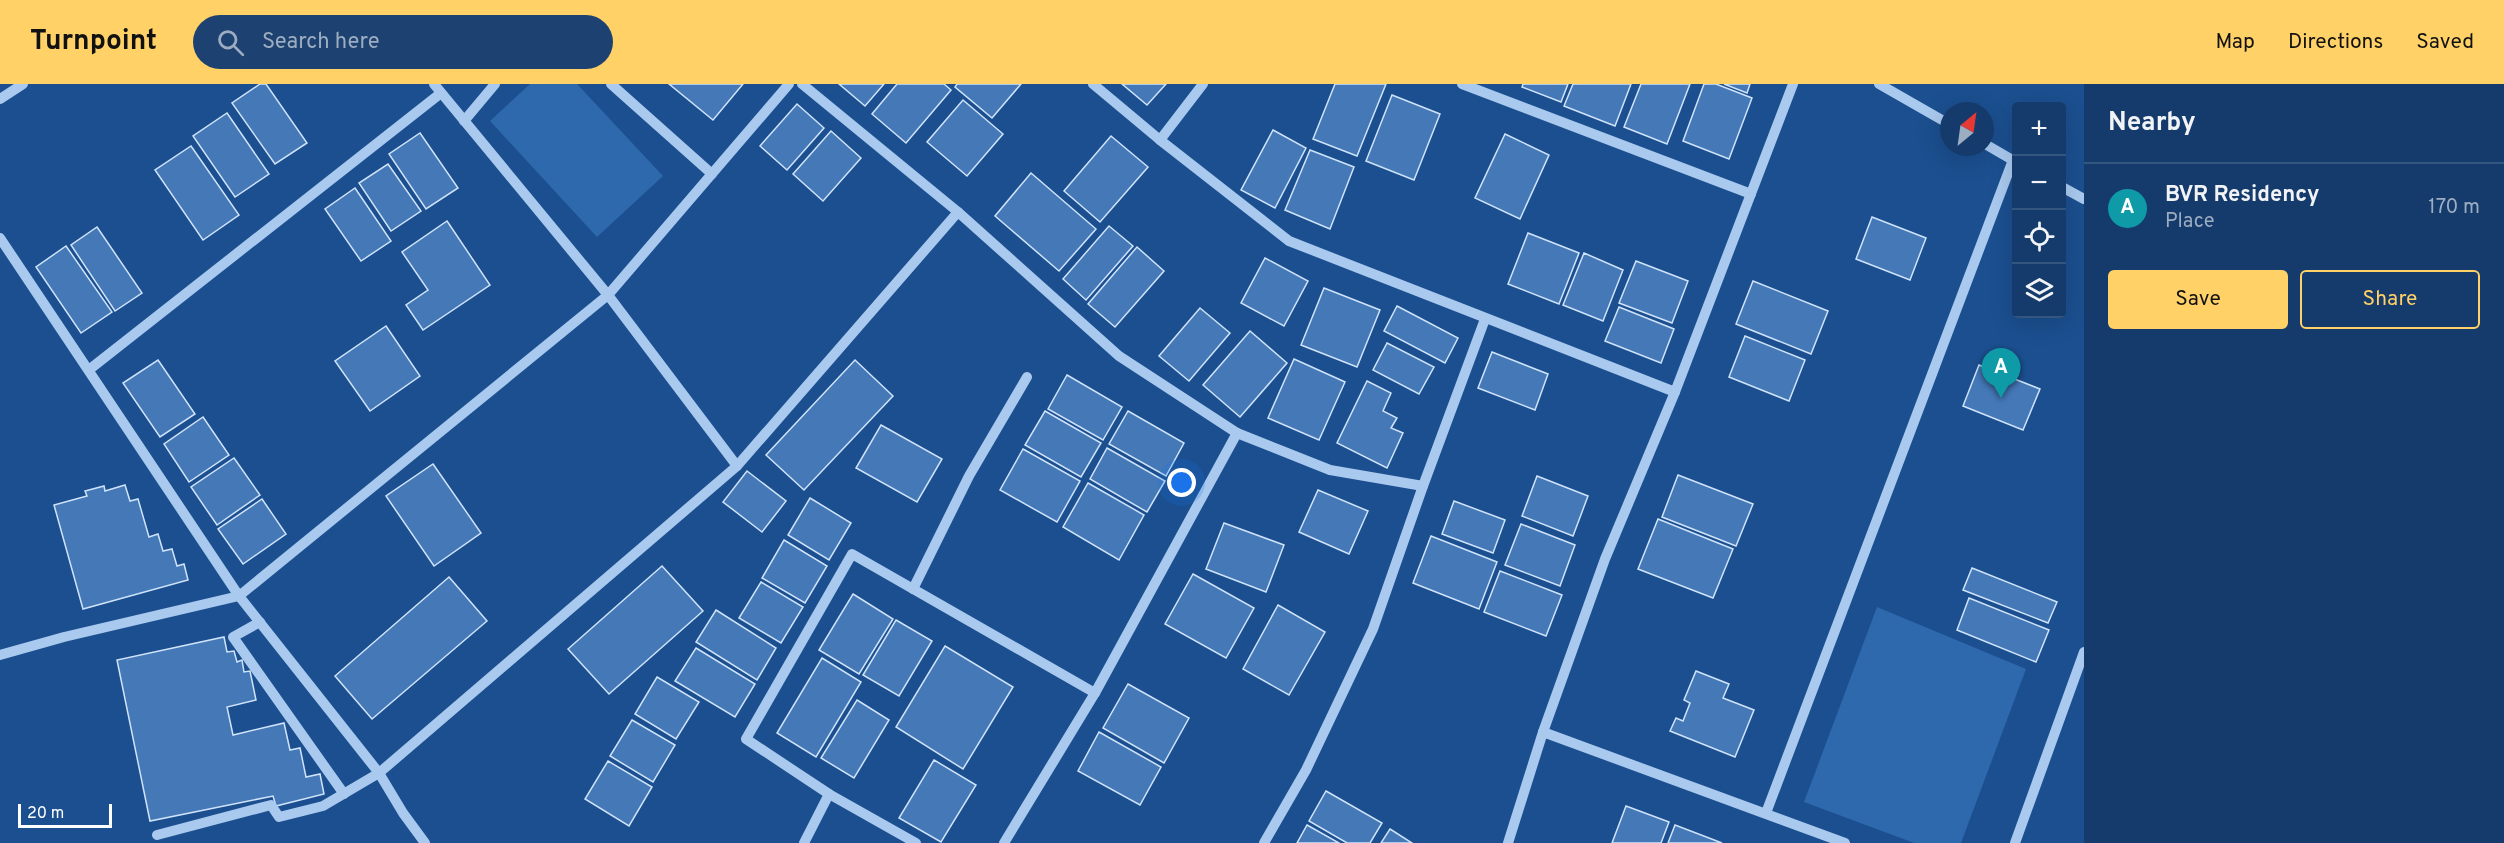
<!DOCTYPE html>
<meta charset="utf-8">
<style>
body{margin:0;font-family:Overpass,sans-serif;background:#1d4271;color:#f1f3f6}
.controls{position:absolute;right:18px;top:18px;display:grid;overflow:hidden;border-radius:6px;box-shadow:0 6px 24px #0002}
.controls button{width:54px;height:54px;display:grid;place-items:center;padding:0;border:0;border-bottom:2px solid #33557e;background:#143b6b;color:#f1f3f6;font:30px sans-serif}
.compass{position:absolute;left:1940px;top:18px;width:54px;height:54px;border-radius:50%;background:#143b6b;box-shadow:0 6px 24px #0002;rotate:29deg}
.scale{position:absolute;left:18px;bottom:15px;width:94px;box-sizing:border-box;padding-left:6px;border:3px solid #fff;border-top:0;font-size:16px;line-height:21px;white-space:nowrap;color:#fff;-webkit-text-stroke:4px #1b4f8f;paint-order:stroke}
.you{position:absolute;left:1182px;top:399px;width:21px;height:21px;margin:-15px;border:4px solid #fff;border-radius:50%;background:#1a73e8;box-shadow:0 0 0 9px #1a73e833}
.badge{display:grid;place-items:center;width:39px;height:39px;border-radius:50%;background:#ffd166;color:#fff;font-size:20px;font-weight:700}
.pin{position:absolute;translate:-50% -50px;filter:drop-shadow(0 2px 3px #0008)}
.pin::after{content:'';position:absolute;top:32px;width:21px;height:18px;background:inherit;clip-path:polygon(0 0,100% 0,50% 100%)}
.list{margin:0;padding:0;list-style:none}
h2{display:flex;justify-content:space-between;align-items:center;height:78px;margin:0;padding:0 24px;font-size:26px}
h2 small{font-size:20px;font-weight:400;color:#9dadc1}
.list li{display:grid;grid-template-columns:39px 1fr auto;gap:18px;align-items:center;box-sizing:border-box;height:90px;padding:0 24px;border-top:2px solid #33557e}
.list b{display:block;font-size:22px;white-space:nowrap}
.list p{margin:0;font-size:20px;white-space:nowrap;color:#9dadc1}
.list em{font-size:20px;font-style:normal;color:#9dadc1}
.actions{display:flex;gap:12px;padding:18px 24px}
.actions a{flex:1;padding:14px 0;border:2px solid #ffd166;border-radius:6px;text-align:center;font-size:21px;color:#ffd166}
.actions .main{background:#ffd166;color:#111}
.icon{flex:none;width:33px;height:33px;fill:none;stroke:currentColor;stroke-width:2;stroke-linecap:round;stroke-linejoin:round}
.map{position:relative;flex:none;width:2084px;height:759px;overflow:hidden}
header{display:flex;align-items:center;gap:36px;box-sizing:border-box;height:84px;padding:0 30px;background:#ffd166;color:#111}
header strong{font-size:28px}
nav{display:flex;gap:33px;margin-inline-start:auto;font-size:21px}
.search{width:420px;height:54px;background:#1d4271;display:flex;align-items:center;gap:15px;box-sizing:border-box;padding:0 21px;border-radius:33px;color:#9dadc1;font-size:22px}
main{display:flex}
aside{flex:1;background:#143b6b}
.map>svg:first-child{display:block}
</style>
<header>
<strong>Turnpoint</strong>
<div class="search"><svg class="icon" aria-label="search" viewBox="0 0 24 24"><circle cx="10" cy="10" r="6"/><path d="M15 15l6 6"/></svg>Search here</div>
<nav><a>Map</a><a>Directions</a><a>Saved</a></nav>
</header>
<main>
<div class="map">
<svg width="2084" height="759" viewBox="0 0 2084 759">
<rect width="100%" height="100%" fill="#1b4f8f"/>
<g fill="#2e69ad">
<path d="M530,0H577L663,92L597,153L490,37Z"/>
<path d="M1877,523L2026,585L1961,759H1914L1804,718Z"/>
</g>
<g fill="#4478b7" stroke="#cfe3fa" stroke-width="1.5">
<path d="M260,0H266L307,59L275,80L232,19Z"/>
<path d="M669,0H743L713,36Z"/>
<path d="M839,0H884L865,22Z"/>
<path d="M897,0H944L951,6L906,59L872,30Z"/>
<path d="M957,0H1021L992,34L955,3Z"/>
<path d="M1122,0H1166L1147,21Z"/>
<path d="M1335,0H1386L1357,72L1313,55Z"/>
<path d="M1523,0H1568L1561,18L1522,3Z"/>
<path d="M1573,0H1631L1615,42L1564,22Z"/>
<path d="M1641,0H1690L1667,60L1624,43Z"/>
<path d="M1704,0H1716L1752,14L1729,75L1683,57Z"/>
<path d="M1724,0H1750L1747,9Z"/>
<path d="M1392,11L1440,30L1414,96L1366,77Z"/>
<path d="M963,16L1003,50L967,92L927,58Z"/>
<path d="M797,20L824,44L787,86L760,62Z"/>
<path d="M227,29L269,90L235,113L193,52Z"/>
<path d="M1273,46L1306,64L1275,124L1241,106Z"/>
<path d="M831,47L861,74L823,117L793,90Z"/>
<path d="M420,49L458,104L426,125L389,70Z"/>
<path d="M1505,50L1549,71L1520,135L1475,114Z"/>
<path d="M1111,52L1148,83L1100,138L1064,107Z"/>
<path d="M191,62L239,131L203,156L155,86Z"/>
<path d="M1310,66L1354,83L1330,145L1285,126Z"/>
<path d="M388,80L421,127L391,147L359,99Z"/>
<path d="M1031,89L1096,145L1059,187L995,132Z"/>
<path d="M355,104L391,157L361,177L325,125Z"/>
<path d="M1872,133L1926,154L1910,196L1856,175Z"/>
<path d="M447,137L490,201L423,246L406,221L428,206L402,168Z"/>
<path d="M1109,142L1133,162L1086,216L1063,195Z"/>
<path d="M97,143L142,209L115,227L71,161Z"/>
<path d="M1528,149L1579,169L1559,220L1508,200Z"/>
<path d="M66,162L112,228L81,249L36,183Z"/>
<path d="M1137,163L1164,187L1115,243L1088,220Z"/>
<path d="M1584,169L1623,186L1603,237L1563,221Z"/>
<path d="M1265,174L1308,197L1284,242L1241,219Z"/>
<path d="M1636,177L1688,197L1672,239L1619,219Z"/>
<path d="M1753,197L1828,227L1811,270L1736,240Z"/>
<path d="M1324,204L1380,226L1357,283L1301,261Z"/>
<path d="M1397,222L1458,254L1445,279L1384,247Z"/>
<path d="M1619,223L1674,245L1661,279L1605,257Z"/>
<path d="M1200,224L1230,249L1189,297L1159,272Z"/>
<path d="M386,242L420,292L370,327L335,277Z"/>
<path d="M1250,247L1287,279L1240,333L1203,301Z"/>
<path d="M1745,252L1805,276L1789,317L1729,293Z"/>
<path d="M1387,259L1434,283L1419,310L1373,286Z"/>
<path d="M1492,268L1548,290L1535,326L1478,304Z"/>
<path d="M1294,275L1345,298L1319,356L1268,334Z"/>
<path d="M158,276L195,330L160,353L123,299Z"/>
<path d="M855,276L893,312L804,406L766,371Z"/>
<path d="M1979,281L2040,305L2023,346L1963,322Z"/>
<path d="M1067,291L1122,323L1103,356L1048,325Z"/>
<path d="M1367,297L1391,309L1383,327L1397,334L1391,344L1403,349L1387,384L1337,359Z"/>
<path d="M1045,327L1101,359L1081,393L1025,361Z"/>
<path d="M1128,327L1184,359L1166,392L1109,360Z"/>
<path d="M203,333L229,371L189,398L164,360Z"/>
<path d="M881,341L942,375L917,418L856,384Z"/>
<path d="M1107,364L1165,397L1147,428L1090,395Z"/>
<path d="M1023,365L1080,397L1057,438L1000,406Z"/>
<path d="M234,374L260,411L217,441L191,403Z"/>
<path d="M433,380L481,449L434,482L386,412Z"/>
<path d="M747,387L786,417L762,448L723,418Z"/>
<path d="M1678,391L1753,420L1736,462L1662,433Z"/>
<path d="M1537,392L1588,412L1573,452L1522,432Z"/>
<path d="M1088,399L1144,431L1119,476L1063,443Z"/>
<path d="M125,401L130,417L138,415L149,453L158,450L163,467L172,465L177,482L184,480L188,496L83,525L54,421L87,412L85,407L104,402L105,407Z"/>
<path d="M1318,406L1368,427L1349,470L1299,448Z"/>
<path d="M810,414L851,439L829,476L788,451Z"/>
<path d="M262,415L286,450L243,480L218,445Z"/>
<path d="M1454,417L1505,436L1493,469L1442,450Z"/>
<path d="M1658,435L1733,465L1713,514L1638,485Z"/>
<path d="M1224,439L1284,461L1266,508L1206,485Z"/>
<path d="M1521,440L1575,461L1560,502L1505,481Z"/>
<path d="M1431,452L1497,478L1479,525L1413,499Z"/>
<path d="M784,456L827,482L805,519L762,494Z"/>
<path d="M662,482L703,527L609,610L568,565Z"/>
<path d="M1972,484L2057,518L2048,539L1963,506Z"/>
<path d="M1500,487L1562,511L1546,552L1484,528Z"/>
<path d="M1193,490L1254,524L1226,574L1165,540Z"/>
<path d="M449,493L487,537L372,635L335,592Z"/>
<path d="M761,498L803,523L781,559L739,534Z"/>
<path d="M853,510L893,535L859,590L819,566Z"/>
<path d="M1969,514L2049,546L2036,578L1957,546Z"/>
<path d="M1278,521L1325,548L1289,611L1243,585Z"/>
<path d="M716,526L776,564L757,596L696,558Z"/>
<path d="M896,536L932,557L899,612L863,591Z"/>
<path d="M224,553L227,568L234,567L237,578L242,576L244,588L250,587L256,616L227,623L233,651L284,639L290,666L300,664L306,693L320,690L324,710L276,722L273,712L150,737L117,576Z"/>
<path d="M945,562L1013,603L963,685L896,643Z"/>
<path d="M696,564L755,600L735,633L675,597Z"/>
<path d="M822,574L861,598L816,673L777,649Z"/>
<path d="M1696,587L1729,600L1723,614L1754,626L1735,673L1670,647L1676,634L1683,637L1690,619L1684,616Z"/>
<path d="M657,593L699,618L676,655L635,630Z"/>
<path d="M1128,600L1189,634L1164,679L1103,644Z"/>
<path d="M857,616L889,636L854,694L821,674Z"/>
<path d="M632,636L675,661L653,698L610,672Z"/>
<path d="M1099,648L1161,683L1140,721L1078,687Z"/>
<path d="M934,676L976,701L941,758L899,734Z"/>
<path d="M608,677L652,703L629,742L585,715Z"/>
<path d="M1326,707L1382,739L1370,759H1347L1309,737Z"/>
<path d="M1626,722L1669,738L1661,759H1612Z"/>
<path d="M1307,741L1339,759H1297Z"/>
<path d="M1675,741L1722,759H1668Z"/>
<path d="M1390,745L1412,759H1381Z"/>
</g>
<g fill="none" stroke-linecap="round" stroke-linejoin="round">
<g stroke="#a9c9ee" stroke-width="10">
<path d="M434,0L608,211L737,382"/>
<path d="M611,0L712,90"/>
<path d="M802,0L958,128L1119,272L1237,349L1330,386L1423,402"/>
<path d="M1093,0L1160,56L1289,157L1675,308"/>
<path d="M1462,0L1751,110"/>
<path d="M1879,0L1949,40"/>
<path d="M0,15L23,0"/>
<path d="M464,37L495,0"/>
<path d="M1160,56L1203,0"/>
<path d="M1985,60L2016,78"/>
<path d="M2062,103L2084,115"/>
<path d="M0,154L239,512L379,689L403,729L425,759"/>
<path d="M90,285L441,9"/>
<path d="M913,505L969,392L1027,293"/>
<path d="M260,538L233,553L344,710"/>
<path d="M0,571L64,553L239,512L608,211L789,0"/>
<path d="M1543,648L1845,759"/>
<path d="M1766,729L2013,76"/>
<path d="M157,751L271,721L279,733L323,722L379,689L737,382L958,128"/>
<path d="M804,759L829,710"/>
<path d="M916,759L829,710L746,655L852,470L1095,609"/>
<path d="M1004,759L1095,609L1237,349"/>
<path d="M1264,759L1306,686L1373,545L1423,402L1485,235"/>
<path d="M1508,759L1543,648L1605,475L1675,308L1793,0"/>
<path d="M2015,759L2084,568"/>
</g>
</g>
</svg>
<div class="controls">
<button>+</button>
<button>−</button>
<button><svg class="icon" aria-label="locate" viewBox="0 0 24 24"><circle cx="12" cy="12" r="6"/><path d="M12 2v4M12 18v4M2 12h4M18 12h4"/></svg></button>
<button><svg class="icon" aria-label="layers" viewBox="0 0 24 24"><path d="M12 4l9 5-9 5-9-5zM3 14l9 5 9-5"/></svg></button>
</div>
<svg class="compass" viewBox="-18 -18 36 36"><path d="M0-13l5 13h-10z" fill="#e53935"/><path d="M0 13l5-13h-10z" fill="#9dadc1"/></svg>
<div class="scale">20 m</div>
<div class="you"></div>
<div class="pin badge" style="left:2001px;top:314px;background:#0f9aa8">A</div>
</div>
<aside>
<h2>Nearby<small></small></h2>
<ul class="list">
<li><span class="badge" style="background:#0f9aa8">A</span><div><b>BVR Residency</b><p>Place</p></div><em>170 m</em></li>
</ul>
<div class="actions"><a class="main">Save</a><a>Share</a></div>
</aside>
</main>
